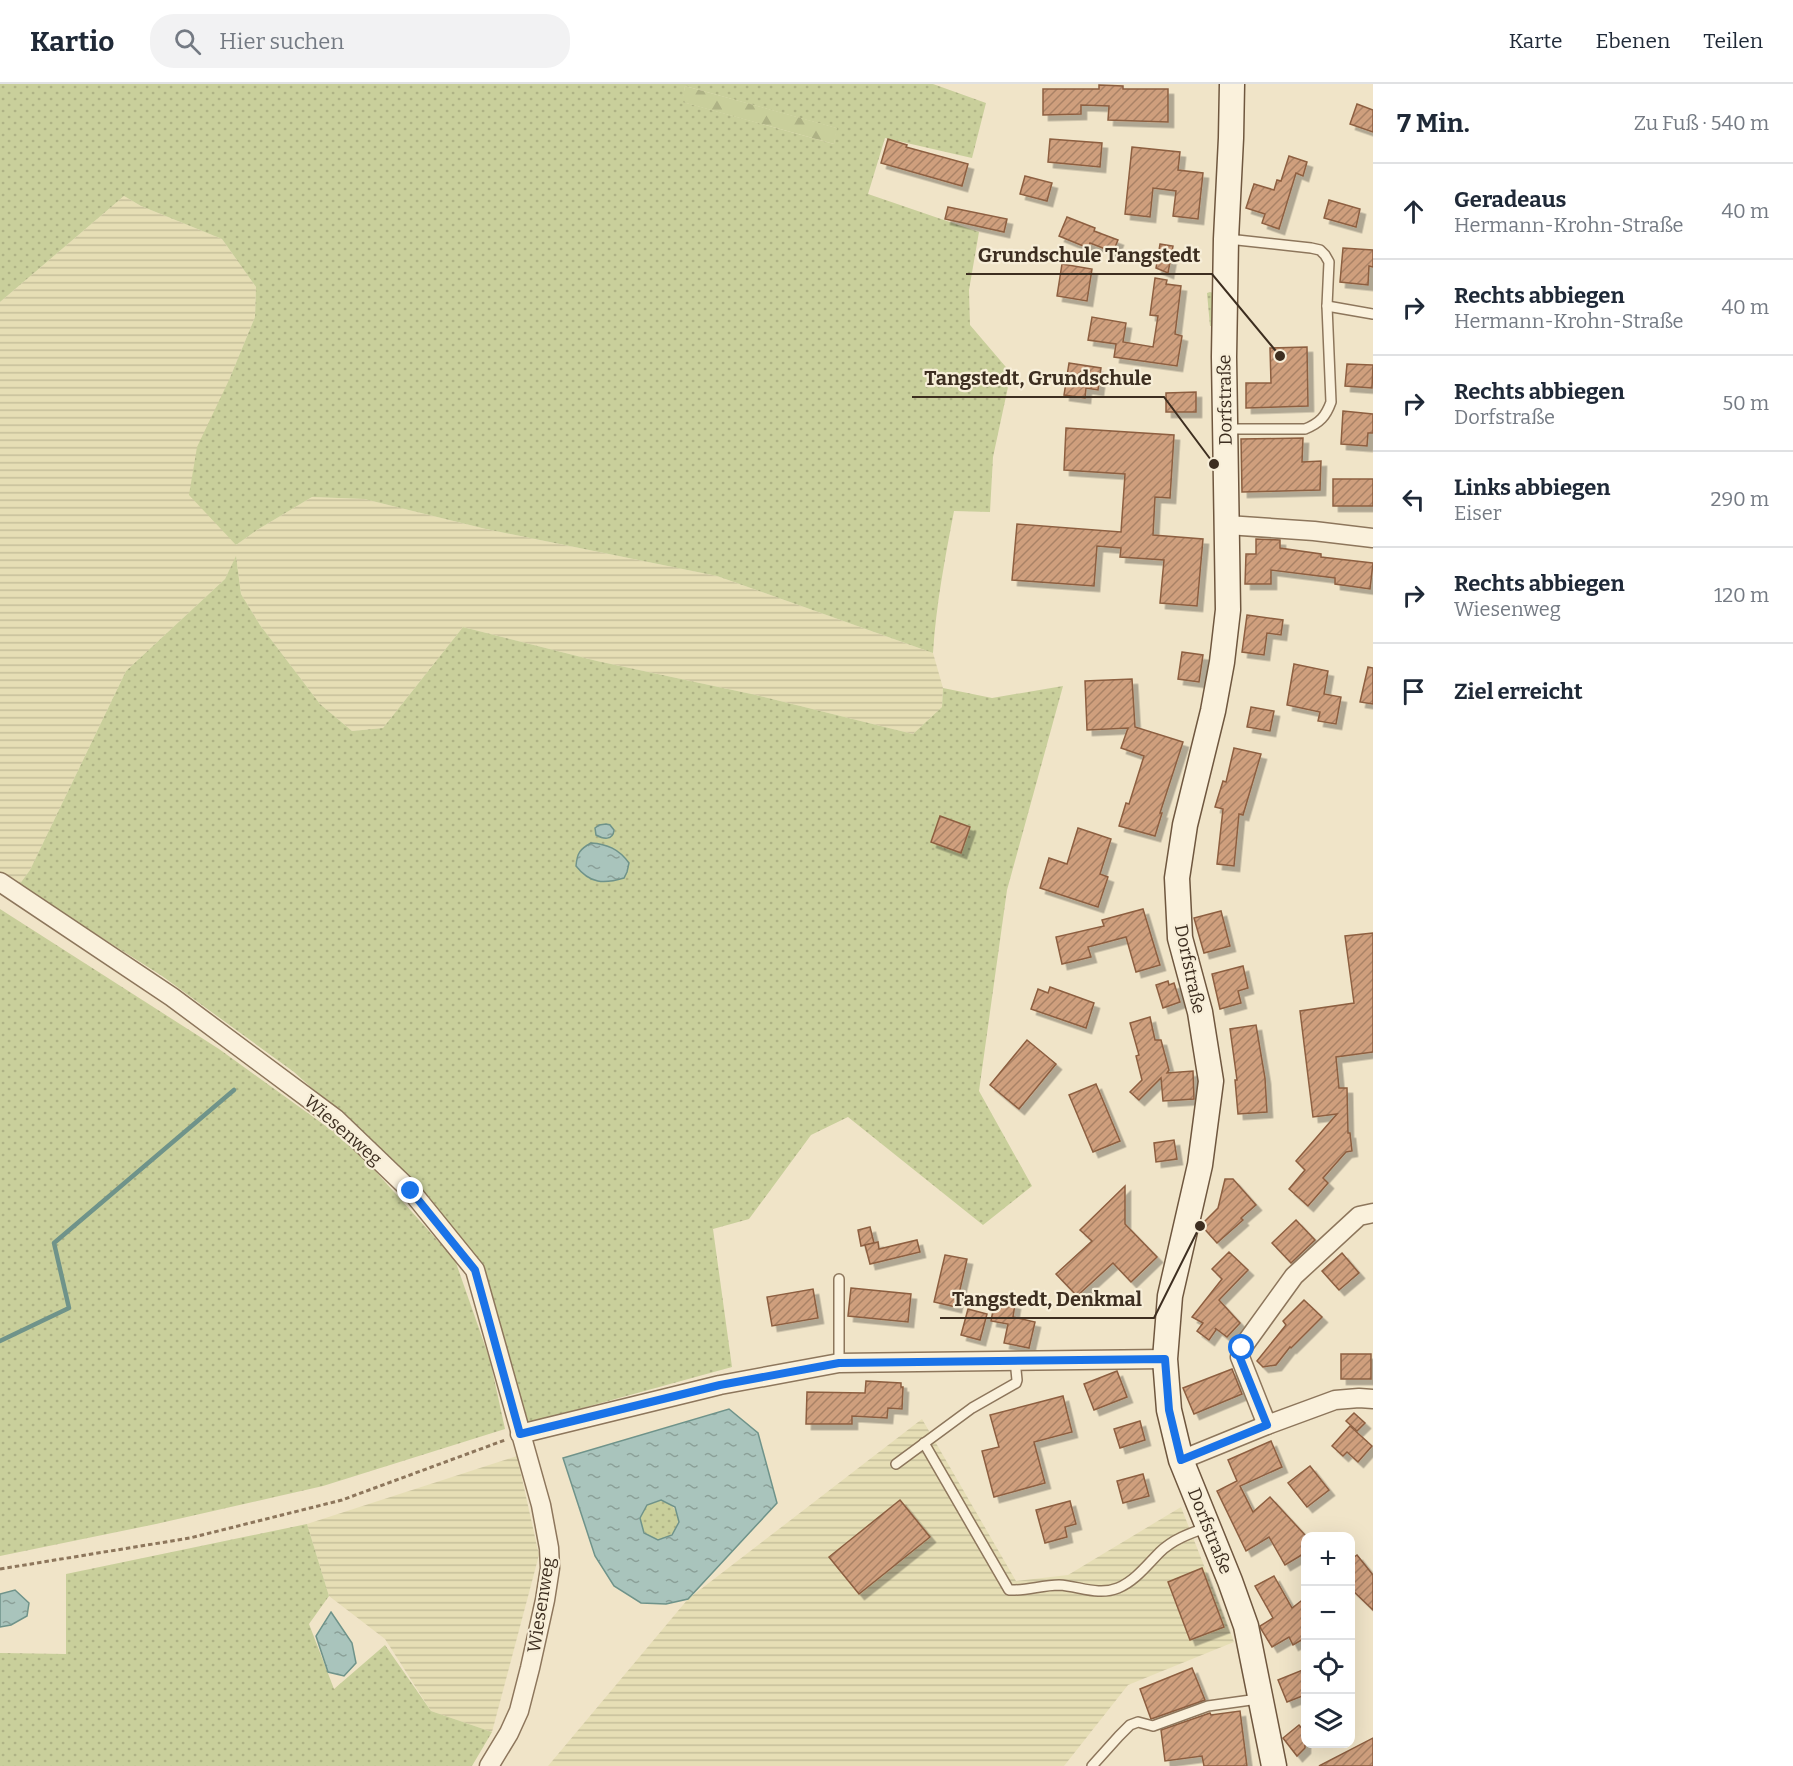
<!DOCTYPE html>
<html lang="de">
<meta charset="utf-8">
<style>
body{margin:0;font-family:Bitter,serif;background:#f2f2f3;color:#1f2937}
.controls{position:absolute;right:18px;bottom:18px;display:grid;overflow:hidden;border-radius:12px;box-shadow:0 6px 24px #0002}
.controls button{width:54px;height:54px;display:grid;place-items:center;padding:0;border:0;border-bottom:2px solid #e0e1e3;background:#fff;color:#1f2937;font:30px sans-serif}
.stop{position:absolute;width:18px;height:18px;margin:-14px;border:4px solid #1a73e8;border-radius:50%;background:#fff}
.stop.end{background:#1a73e8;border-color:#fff;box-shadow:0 2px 6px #0008}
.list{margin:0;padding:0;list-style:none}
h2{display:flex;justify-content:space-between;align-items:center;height:78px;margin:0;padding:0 24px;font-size:26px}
h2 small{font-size:20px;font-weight:400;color:#747a83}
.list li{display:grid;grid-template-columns:39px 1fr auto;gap:18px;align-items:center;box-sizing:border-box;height:96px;padding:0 24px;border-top:2px solid #e0e1e3}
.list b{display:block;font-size:22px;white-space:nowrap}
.list p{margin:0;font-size:20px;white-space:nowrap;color:#747a83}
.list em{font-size:20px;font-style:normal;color:#747a83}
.icon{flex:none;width:33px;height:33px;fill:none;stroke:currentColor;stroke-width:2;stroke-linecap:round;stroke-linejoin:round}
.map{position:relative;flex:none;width:1373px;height:1682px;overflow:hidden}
header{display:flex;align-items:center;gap:36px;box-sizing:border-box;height:84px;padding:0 30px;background:#fff;border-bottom:2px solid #e0e1e3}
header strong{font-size:28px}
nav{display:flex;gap:33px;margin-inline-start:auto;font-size:21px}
.search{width:420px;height:54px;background:#f2f2f3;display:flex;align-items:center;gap:15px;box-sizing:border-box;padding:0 21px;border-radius:24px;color:#747a83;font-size:22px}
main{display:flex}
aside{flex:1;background:#fff}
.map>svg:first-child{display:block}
</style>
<header>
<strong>Kartio</strong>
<div class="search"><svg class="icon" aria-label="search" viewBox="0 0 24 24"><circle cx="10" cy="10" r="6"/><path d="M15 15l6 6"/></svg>Hier suchen</div>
<nav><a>Karte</a><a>Ebenen</a><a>Teilen</a></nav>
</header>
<main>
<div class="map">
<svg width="1373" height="1682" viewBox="0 0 1373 1682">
<defs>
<pattern id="farmland-rules" width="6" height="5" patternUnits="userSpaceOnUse" patternTransform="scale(1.5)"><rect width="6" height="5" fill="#e6deb5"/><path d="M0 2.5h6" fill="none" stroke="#c6bf9b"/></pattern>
<pattern id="grass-dots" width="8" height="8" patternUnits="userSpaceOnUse" patternTransform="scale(1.5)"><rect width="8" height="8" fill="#c9cf9b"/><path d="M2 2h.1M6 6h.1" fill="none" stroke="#aeb285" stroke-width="1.8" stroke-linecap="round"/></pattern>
<pattern id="forest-firs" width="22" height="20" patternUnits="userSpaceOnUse" patternTransform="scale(1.5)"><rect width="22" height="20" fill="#c9cf9b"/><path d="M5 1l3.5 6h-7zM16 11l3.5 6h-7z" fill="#aeb285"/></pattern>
<pattern id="water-ripples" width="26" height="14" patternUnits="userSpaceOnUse" patternTransform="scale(1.5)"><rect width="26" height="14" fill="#a9c4bc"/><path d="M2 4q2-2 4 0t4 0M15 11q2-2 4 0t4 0" fill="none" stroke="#8ba098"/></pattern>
<pattern id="building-hatch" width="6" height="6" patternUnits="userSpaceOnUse" patternTransform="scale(1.5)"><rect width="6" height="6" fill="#cf9f7d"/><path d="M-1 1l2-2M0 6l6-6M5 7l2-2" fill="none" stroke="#a98266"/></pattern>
<filter id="shadow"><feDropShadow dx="5.5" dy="5.5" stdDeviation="0" flood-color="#0004"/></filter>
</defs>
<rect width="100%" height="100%" fill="#f0e4c8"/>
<g fill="url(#farmland-rules)">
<path d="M124,112L141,122L222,155L256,203L255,233L229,296L236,461L257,446L312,413L364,415L486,445L717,492L933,569L943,604L942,623L913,650L756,611L597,577L463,543L383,644L352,647L320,620L260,541L241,510L236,473L225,495L126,587L30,786L19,801L0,793V218Z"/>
<path d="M922,1335L1016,1497L1068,1491L1181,1423L1234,1558L1128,1601L1064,1682H548L688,1515Z"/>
<path d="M517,1372L539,1471L492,1648L431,1627L385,1555L329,1512L307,1440Z"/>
</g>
<g fill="url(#grass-dots)" fill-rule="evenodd">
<path d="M0,0H933L986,19L972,74L885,54L868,110L979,148L969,206L970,241L1011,289L993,373L990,428L954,427C945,474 936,521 933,569L717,492L486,445L364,415L312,413L257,446L236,461L189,411L197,363L229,296L255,233L256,203L222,155L141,122L124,112L0,218ZM685,2L836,44L834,60L683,18Z"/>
<path d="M1210,208L1213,209V242H1210L1207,209Z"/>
<path d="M236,472L241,510L260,541L320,620L352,647L383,644L463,543L597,577L756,611L913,650L942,623L943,604L992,614L1063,602L1007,806L979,1007L1032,1102L983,1141L848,1033L811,1051L749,1135L713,1145L732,1283L528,1339L483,1188L415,1098L294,988L162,892L19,801L30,786L126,587L225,495ZM940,733L970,743L961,769L931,758ZM591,759L601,760L577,782C577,769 580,765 591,759Z"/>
<path d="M0,825L219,965L352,1061L455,1176L490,1276L505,1345L323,1402L156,1440L0,1472Z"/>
<circle cx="659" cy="1436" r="19"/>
<path d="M307,1440L329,1512L309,1540L334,1605L385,1561L431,1627L492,1648L472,1682H0V1569L66,1570V1490Z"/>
</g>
<path fill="url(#forest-firs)" d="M685,2L837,44L834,60L682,18Z"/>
<g fill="url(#water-ripples)" stroke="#6f938a" stroke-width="1.5" fill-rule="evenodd">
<path d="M606,740L610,741L614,746C613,757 603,755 596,751L595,744L599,741Z"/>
<path d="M591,759C607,760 619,765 629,779L627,788L624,794C604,800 590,800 576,782C577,769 580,765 591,759Z"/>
<path d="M729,1325L758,1349L777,1419L688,1515L666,1520L641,1519L614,1502L595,1472L563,1374ZM661,1416L675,1423L679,1438L672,1451L658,1456L644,1449L640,1434L647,1421Z"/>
<path d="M15,1506L29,1519L27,1532L11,1541L0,1543V1510Z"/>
<path d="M331,1528L352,1559L356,1579L344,1592L328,1588L316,1552Z"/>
</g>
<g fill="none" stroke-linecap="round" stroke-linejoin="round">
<path stroke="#6f938a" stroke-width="4.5" d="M0,1257L69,1224L54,1159L234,1006"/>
</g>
<g fill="url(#building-hatch)" stroke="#8d5f41" stroke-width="1.5" filter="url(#shadow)">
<path d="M1099,1L1123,2V5H1168V38L1108,36L1109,22L1081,21V30L1043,31V5H1099Z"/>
<path d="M1357,20L1373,26V48L1350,40Z"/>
<path d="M888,55L907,61L906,63L968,80L962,102L881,79Z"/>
<path d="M1050,55L1102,59L1100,83L1048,78Z"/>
<path d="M1132,63L1180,68L1178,86L1203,89L1198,135L1173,132L1176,107L1153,104L1150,133L1125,130Z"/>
<path d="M1289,72L1307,78L1303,92L1296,89L1279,145L1262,139L1265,130L1246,124L1254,100L1274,106L1277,96L1281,97Z"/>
<path d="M1025,92L1052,99L1047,117L1020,110Z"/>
<path d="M1329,116L1360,125L1356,143L1324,134Z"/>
<path d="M948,123L1007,135L1004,148L945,135Z"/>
<path d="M1067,133L1095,144L1094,147L1118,156L1113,168L1090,159L1088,164L1059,152Z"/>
<path d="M1160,160L1173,162L1168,189L1156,184Z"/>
<path d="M1343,164L1373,166V183L1369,182L1368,201L1340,198Z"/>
<path d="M1062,180L1092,185L1087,217L1057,212Z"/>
<path d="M1155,194L1167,196L1166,200L1181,202L1175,250L1182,252L1177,282L1114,273L1116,260L1088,256L1092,233L1126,239L1123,258L1153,263L1158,232L1150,231Z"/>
<path d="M1307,263L1308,322L1246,324V299H1271L1270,264Z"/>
<path d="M1069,279L1101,284L1098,306L1086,304L1085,314L1064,311Z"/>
<path d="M1347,280L1373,281L1372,304L1345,302Z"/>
<path d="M1196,308V328H1166V309Z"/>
<path d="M1343,327L1373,330V349H1368L1367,362L1341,360Z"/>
<path d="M1066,344L1174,351L1170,414L1155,413L1153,451L1203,455L1197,522L1160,519L1164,476L1120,473L1121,464L1097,462L1094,502L1012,496L1017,440L1121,448L1125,390L1064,386Z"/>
<path d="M1303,354L1302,378L1321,377L1320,406L1242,408L1241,355Z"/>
<rect x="1333" y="395" width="40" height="27"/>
<path d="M1256,455L1280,456V464L1321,470V473L1373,479L1370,505L1335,500V494L1271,486V500H1245L1246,470H1256Z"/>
<path d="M1247,531L1283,536L1281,551L1267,549L1264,571L1242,568Z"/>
<path d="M1182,568L1203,571L1199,598L1178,595Z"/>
<path d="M1294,580L1328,587L1324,610L1341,613L1336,640L1318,637L1320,628L1287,621Z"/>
<path d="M1368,583L1373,584V620L1360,618Z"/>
<path d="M1132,595L1135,643L1183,658L1160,729H1162L1155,752L1119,742L1126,719L1129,720L1144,672L1121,664L1128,644L1087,646L1085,597Z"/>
<path d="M1251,623L1274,627L1270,647L1247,643Z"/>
<path d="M1234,664L1261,670L1243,731L1239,730L1234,782L1217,780L1223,725L1215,723L1223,697L1226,698Z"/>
<path d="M940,732L970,743L961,769L931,758Z"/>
<path d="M1078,744L1111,755L1100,790L1108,793L1098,823L1040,804L1049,774L1067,780Z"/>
<path d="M1143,825L1160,881L1136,888L1126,853L1088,863L1091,873L1062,880L1056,853L1104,842L1102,836Z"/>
<path d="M1221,827L1230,862L1204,869L1194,834Z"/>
<path d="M1373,849V968L1336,973L1339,1004H1347L1348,1049H1350L1352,1067L1346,1068L1323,1094L1328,1099L1308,1122L1289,1105L1305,1086L1296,1077L1337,1030L1313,1033L1300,927L1354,919L1345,852Z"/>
<path d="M1243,882L1248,904L1238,907L1241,919L1220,925L1212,890Z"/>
<path d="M1168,897L1169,901L1174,899L1180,918L1163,924L1156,901Z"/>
<path d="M1050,903L1094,919L1086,944L1031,925L1038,905L1048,909Z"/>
<path d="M1150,933L1155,956H1161L1169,986L1167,989L1193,987L1194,1015L1163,1017L1161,994L1139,1016L1130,1008L1142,996L1136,972L1139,971L1130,939Z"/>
<path d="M1256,941L1265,994L1267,1028L1238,1030L1235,996H1237L1230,945Z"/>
<path d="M1027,956L1056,980L1019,1025L990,1001Z"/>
<path d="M1096,1000L1120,1057L1093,1068L1069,1011Z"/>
<path d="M1174,1056L1177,1075L1156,1078L1154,1059Z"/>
<path d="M1225,1095H1233L1256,1121L1241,1134L1243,1136L1217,1159L1201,1141L1218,1124Z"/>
<path d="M1125,1102V1140L1157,1173L1131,1198L1113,1179L1077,1212L1056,1190L1092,1157L1080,1146Z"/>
<path d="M1296,1136L1315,1156L1291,1179L1272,1159Z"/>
<path d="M870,1143L874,1159L861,1162L858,1146Z"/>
<path d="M917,1156L920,1168L870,1180L865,1161L878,1158L879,1165Z"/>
<path d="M1229,1168L1248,1186L1219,1216L1240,1239L1227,1253L1215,1244L1216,1246L1209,1256L1197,1247L1203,1239L1192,1233L1222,1195L1212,1185Z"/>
<path d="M1342,1169L1359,1189L1339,1206L1322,1187Z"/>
<path d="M945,1171L967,1175L956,1223L934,1218Z"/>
<path d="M851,1204L911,1210L908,1238L848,1232Z"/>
<path d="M813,1205L818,1234L772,1242L767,1213Z"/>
<path d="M995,1216L1015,1220L1013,1233L1035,1238L1029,1264L1004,1259L1008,1240L991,1237Z"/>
<path d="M1304,1216L1322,1233L1291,1264L1290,1263L1276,1281L1263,1283L1257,1277L1286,1241L1283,1237Z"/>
<path d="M968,1225L987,1230L980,1256L961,1251Z"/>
<rect x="1341" y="1270" width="30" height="25"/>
<path d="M1232,1285L1242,1310L1194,1330L1183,1304Z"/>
<path d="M1117,1287L1127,1313L1094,1326L1084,1300Z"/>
<path d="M866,1297L901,1299V1303H903L902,1325L888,1324L887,1334L852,1332V1340H806L807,1308L865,1309Z"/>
<path d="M1063,1312L1072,1348L1034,1358L1045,1399L994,1413L982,1367L999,1363L990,1331Z"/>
<path d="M1354,1329L1365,1339L1357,1347L1346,1337Z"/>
<path d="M1140,1337L1145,1356L1120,1364L1114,1345Z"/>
<path d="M1350,1342L1372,1362L1358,1378L1347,1368L1343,1372L1332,1362Z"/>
<path d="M1271,1357L1282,1383L1240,1402L1253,1428L1270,1413L1305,1451V1469L1285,1481L1269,1453L1246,1467L1217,1407L1237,1397L1228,1376Z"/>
<path d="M1310,1382L1329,1406L1307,1423L1288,1399Z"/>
<path d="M1143,1390L1149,1412L1123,1419L1117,1397Z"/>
<path d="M900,1416L930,1453L859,1510L829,1473Z"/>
<path d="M1070,1417L1076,1440L1065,1443L1067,1453L1045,1459L1036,1426Z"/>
<path d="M1357,1471L1373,1491V1526L1350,1504V1476Z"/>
<path d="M1202,1484L1224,1543L1190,1556L1168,1498Z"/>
<path d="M1274,1492L1292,1524L1305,1514V1554L1293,1561L1289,1553L1272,1563L1261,1545L1260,1542L1273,1534L1255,1502Z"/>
<path d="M1192,1584L1205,1616L1151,1635L1140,1605Z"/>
<path d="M1305,1585V1611L1287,1618L1278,1596Z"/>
<path d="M1240,1627L1247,1682H1204L1202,1672L1165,1677L1161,1646L1210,1629L1211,1631Z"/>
<path d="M1299,1641L1305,1648V1664L1297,1672L1283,1654Z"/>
<path d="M1373,1654V1682H1319Z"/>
</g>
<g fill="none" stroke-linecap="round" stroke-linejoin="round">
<g stroke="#8d765c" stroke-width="12">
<g id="service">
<path d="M1327,222L1373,230"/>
<path d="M1226,345H1305C1320,339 1326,332 1331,318L1327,222L1329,178L1325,171L1320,166L1311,164L1228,155"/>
<path d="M839,1279V1195"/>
<path d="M924,1359L1009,1506C1026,1507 1042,1501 1059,1501C1079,1502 1098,1512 1118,1504C1135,1497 1147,1481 1160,1468C1173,1455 1191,1449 1208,1443"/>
<path d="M896,1380L972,1324L1016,1299L1017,1296L1015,1276"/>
<path d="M1092,1682L1119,1652L1130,1641L1138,1638L1153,1642L1208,1622L1258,1615"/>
</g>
</g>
<g stroke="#8d765c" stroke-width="21">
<g id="minor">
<path d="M1227,441L1314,447L1373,454"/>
<path d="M0,798L172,913L336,1035L411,1107L475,1186L541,1421L549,1464L550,1484L545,1516L530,1584L519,1627L509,1649L489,1682"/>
<path d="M1267,1341L1240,1273L1242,1264L1294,1192L1359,1132L1373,1129"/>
<path d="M520,1350L720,1301L839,1279L1165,1275"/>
<path d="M1181,1376L1267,1341L1335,1316L1359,1314L1373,1315"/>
</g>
</g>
<g stroke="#6f573f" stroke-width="27">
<path id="secondary" d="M1232,0L1231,54L1226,155L1224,273L1228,526L1222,578L1213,627L1185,741L1177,794L1180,854L1200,928L1211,997L1200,1081L1170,1212L1165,1275L1169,1326L1181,1376L1230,1497L1246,1542L1274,1682"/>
</g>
<path stroke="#8d765c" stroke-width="3" stroke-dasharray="4.5 3" stroke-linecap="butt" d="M0,1485L190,1454L342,1416L505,1356"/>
<use href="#service" stroke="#faf1dc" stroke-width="9"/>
<use href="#minor" stroke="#faf1dc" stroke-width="18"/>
<use href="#secondary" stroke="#faf1dc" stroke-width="24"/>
</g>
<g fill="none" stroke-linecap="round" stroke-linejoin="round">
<path stroke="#1a73e8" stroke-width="8" d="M411,1107L475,1186L520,1350L720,1301L839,1279L1165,1275L1169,1326L1181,1376L1267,1341L1240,1274L1242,1264"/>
</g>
<g text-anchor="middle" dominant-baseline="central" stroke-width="4.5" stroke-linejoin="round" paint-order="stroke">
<g font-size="18" fill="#3d2e20" stroke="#f7eed8">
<text transform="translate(1225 316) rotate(-91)">Dorfstraße</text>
<text transform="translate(1190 885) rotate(78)">Dorfstraße</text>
<text transform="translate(343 1046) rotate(41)">Wiesenweg</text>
<text transform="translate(1210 1447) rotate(68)">Dorfstraße</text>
<text transform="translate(541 1521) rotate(-81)">Wiesenweg</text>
</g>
</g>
<path fill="none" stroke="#3d2e20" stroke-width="2" d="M1280 272L1212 190H966M1214 380L1164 313H912M1200 1142L1154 1234H940"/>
<g fill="#3d2e20" stroke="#f7eed8" stroke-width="2">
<circle cx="1280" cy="272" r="6"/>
<circle cx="1214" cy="380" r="6"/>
<circle cx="1200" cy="1142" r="6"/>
</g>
<g font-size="20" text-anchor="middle" font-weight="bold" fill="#3d2e20" stroke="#f7eed8" stroke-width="4.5" stroke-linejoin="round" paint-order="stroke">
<text x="1089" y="178">Grundschule Tangstedt</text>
<text x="1038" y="301">Tangstedt, Grundschule</text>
<text x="1047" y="1222">Tangstedt, Denkmal</text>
</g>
</svg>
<div class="controls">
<button>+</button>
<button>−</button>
<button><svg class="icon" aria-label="locate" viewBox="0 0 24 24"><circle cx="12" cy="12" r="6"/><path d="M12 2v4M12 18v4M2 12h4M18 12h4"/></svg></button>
<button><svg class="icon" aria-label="layers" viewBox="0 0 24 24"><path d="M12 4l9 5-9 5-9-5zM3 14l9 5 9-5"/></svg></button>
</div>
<div class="stop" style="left:1242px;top:1264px"></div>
<div class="stop end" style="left:411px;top:1107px"></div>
</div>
<aside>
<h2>7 Min.<small>Zu Fuß · 540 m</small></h2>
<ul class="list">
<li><svg class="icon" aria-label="ahead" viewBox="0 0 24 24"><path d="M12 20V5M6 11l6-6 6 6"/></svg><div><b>Geradeaus</b><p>Hermann-Krohn-Straße</p></div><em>40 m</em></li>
<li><svg class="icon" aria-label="right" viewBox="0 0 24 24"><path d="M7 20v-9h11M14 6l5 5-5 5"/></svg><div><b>Rechts abbiegen</b><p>Hermann-Krohn-Straße</p></div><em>40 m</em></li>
<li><svg class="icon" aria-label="right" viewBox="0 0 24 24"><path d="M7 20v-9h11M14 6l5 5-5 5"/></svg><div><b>Rechts abbiegen</b><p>Dorfstraße</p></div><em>50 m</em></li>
<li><svg class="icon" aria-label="left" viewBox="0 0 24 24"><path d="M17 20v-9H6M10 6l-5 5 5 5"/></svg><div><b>Links abbiegen</b><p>Eiser</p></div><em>290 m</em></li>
<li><svg class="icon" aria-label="right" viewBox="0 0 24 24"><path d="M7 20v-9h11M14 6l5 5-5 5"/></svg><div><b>Rechts abbiegen</b><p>Wiesenweg</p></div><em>120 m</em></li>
<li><svg class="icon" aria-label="arrive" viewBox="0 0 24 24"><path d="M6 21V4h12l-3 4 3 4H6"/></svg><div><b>Ziel erreicht</b></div></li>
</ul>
</aside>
</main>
